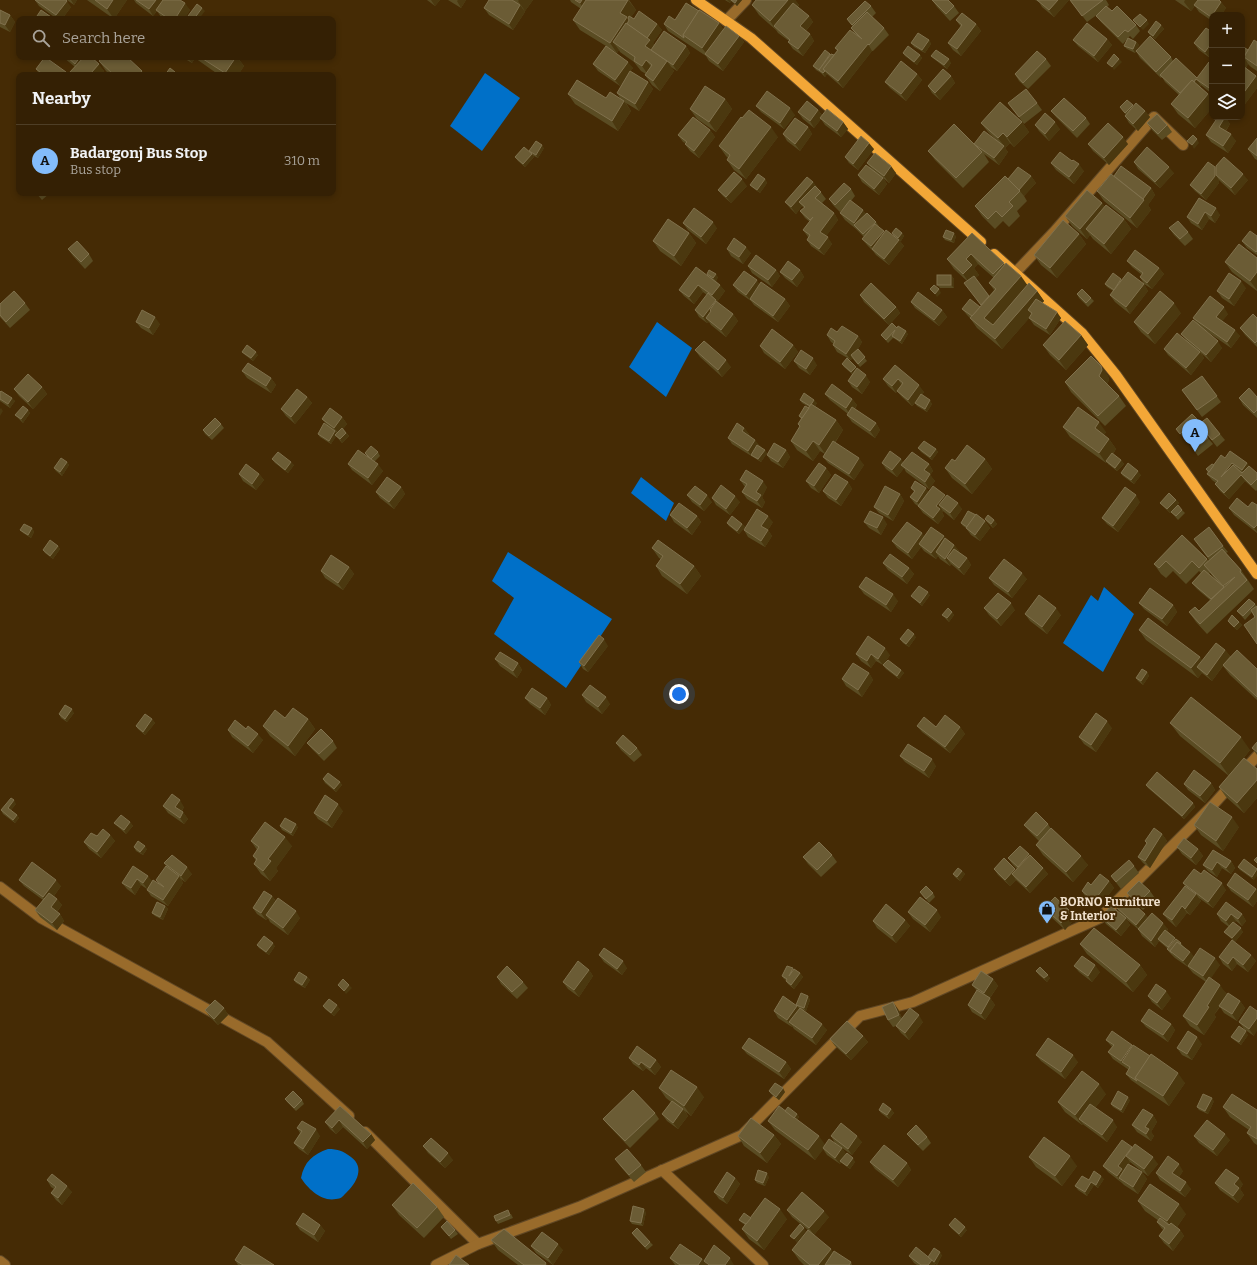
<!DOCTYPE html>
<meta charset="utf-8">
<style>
body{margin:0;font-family:Bitter,serif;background:#3c280e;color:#f1f3f6}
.controls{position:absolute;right:12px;top:12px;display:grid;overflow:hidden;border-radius:8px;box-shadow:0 2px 6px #0003}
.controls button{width:36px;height:36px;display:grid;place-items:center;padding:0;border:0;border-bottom:1px solid #4e3e26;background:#342004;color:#f1f3f6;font:20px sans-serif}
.you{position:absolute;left:679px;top:694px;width:14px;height:14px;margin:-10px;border:3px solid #fff;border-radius:50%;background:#1a73e8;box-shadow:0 0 0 6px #1a73e833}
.badge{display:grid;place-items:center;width:26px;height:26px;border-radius:50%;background:#83bcfb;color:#111;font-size:13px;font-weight:700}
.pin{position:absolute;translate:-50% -33px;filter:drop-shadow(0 1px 2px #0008)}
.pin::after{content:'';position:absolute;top:21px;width:14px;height:12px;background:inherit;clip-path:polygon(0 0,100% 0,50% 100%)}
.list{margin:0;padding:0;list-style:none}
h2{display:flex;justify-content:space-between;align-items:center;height:52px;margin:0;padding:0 16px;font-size:17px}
h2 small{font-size:13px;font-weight:400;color:#a9a39a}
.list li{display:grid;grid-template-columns:26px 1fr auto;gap:12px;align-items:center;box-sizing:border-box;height:72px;padding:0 16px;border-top:1px solid #4e3e26}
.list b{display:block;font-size:15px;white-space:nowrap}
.list p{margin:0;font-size:13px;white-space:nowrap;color:#a9a39a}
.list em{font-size:13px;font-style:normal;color:#a9a39a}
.icon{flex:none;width:22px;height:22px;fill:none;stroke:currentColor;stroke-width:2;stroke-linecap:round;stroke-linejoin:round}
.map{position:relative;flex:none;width:1257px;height:1265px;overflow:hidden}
.search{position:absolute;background:#342004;box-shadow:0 2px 6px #0003;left:16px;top:16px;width:320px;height:44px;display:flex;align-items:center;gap:10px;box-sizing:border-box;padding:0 14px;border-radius:8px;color:#a9a39a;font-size:15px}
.panel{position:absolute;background:#342004;box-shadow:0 2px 6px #0003;left:16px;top:72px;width:320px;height:124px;border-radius:8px}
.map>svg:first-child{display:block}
</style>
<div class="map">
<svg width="1257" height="1265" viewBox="0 0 1257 1265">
<rect width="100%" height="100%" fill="#452b05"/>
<g fill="#0070c8">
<path d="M485,73L520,98L482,151L450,126Z"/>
<path d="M657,322L692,348L666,397L629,367Z"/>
<path d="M641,477L674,503L666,521L631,493Z"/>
<path d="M508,552L612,619L566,688L494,634L514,598L492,581Z"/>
<path d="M1104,587L1134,614L1103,672L1063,643L1091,595L1098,601Z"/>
<path d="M328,1149C338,1149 343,1151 351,1157C365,1167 357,1183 346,1193C343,1196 341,1199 336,1199C322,1202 308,1189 301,1178C304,1162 313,1154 328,1149Z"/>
</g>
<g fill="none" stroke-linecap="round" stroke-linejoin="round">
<g stroke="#614825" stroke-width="12">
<g id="minor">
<path d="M726,21L746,0"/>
<path d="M1015,273L1054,232L1154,117L1183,145"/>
<path d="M0,887L41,918L267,1042L349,1116"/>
<path d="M365,1132L478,1244"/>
<path d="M662,1170L763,1265"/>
<path d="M0,1261L5,1265"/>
<path d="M436,1265L478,1244L579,1207L742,1135L860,1016L913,1002L1100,918L1213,805L1257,756"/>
</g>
</g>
<g stroke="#614825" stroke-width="12">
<g id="major">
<path d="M696,0L751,38L981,242"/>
<path d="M994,254L1082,333L1116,375L1257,574"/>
</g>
</g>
<use href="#minor" stroke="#996b2b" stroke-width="10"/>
<use href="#major" stroke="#f3a737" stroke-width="10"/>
</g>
<g fill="#5a4c23" fill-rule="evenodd">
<path d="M35,0L71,7L62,19H57L39,6Z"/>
<path d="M67,0H77L74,5Z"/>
<path d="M87,0H127L114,19Z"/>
<path d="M134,0H180L190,10L184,19H164L161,17L157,11L153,16L136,3Z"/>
<path d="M427,0H440L435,6Z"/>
<path d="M448,0H466L461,8Z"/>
<path d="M489,0H533L525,11L523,9L525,12L513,30L489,15L484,8Z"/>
<path d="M570,0H629L636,10L631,17L634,19L657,24L662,30L653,43L654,45L686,46L690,53L677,71L671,67L674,71L660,91L652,85L645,75L646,74L641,71L634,62L620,52L619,50L617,53L607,47L633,68L630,71L648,82L653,89L639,111L626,103L631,111L618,131L575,104L568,94L606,98H620L617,93L629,73L620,86L598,71L593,64L606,46L580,30L573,20L581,9L571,2Z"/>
<path d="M725,0H742L737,6L731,1L730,3Z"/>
<path d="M756,0H795L799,5L798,7L809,16L813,22L806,31L810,34L814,41L803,56L793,49L788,42L789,41L778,33L776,30L759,15L752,5Z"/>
<path d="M932,0L954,6L959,13L950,21L937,7Z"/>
<path d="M1035,0H1069L1054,17L1042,7L1039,2Z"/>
<path d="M1070,0H1106L1109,5L1107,7L1112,11L1136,25L1140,31L1133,39L1130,36L1128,38L1136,42L1139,45L1136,50L1171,57L1173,61L1197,78L1212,64V94L1201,85L1200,87L1212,99V108L1195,128L1178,114L1171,104L1179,95L1165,82L1162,77L1161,78L1140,58L1136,51L1135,53L1127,49L1124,46L1127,39L1123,44L1101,22L1096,16L1098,14L1087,22Z"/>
<path d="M1175,0H1219L1226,8L1221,15H1212V21L1199,12L1195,6L1191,11Z"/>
<path d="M871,6L876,13L872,17L884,28L889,35L873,51H872L843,88L827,74L825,77L821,73L816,70L813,66L834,55L837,51L835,48L855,34L851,28L853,27L847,19Z"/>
<path d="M0,10L10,15L15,22L10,32L0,27Z"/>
<path d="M699,11L719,23L723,29L739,36L744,42L723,71L709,61L706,56L668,31L664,24Z"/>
<path d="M956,20L976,24L981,31L961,56L953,50L948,43L961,27Z"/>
<path d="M1161,25L1164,29L1155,39L1150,35L1148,32Z"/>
<path d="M1206,28L1210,58L1199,50L1194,43Z"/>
<path d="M1107,39L1112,45L1098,62L1078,46L1073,40Z"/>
<path d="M929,40L931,44L925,53L914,47L911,43Z"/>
<path d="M1257,42V71L1251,67L1248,64L1246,68L1257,77V88L1242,108V46L1248,50Z"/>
<path d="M903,53L920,55L922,58L917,65L905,56Z"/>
<path d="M931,56L951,63L947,69L934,59Z"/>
<path d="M63,57H91L104,71L100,75H71L69,73L75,67Z"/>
<path d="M182,57H237L244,66L238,75H219L195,58L192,63Z"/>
<path d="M1046,59L1051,66L1028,89L1019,81L1015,74Z"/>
<path d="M99,61L142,71L144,75H110L106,71Z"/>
<path d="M36,69L66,72L68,75H40Z"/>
<path d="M917,74L922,80L906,101L890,88L885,82Z"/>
<path d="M951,76L955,83L940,100L932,93L928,86Z"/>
<path d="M725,99L732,109L716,132L697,119L690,109Z"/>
<path d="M1008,103H1037L1042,110L1024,124Z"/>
<path d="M1133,105V107L1145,111L1150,117L1138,131L1129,123L1125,116L1126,115L1120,107Z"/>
<path d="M756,106L795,115L784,129L761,112Z"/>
<path d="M818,110L822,115L843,122L848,129L841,137L825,125L821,119L814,128L803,119L798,112Z"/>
<path d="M1051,111L1086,118L1090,124L1077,138L1056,117Z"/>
<path d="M1225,117L1230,124L1226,131L1236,141L1228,153L1211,142L1206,135Z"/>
<path d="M1022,122L1029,132L1014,147L1010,143L1005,148L1008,152L999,165L984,154L989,162L963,188L935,160L928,151L997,141L988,132L981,123Z"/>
<path d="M1147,123L1167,125L1172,132L1162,140L1152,130Z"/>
<path d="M1035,125L1060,129L1049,141L1039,131Z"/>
<path d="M808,127L812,134L800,151L787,141L783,134Z"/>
<path d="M710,130L715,137L699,158L690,151L685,144V143L683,142L678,135Z"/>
<path d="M778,137L746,179L734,170L727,160L728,158L726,156L719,146Z"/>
<path d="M1257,138V160L1255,159L1248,149Z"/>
<path d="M1088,144H1128L1109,165L1093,151Z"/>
<path d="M544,148L538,158L532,155L534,157L525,167L518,161L515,157L531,154L529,151Z"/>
<path d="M874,149L858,170L849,163L845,157Z"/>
<path d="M1134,162L1174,173L1160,188L1138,169Z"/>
<path d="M867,163L896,173L889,183L883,178L887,184L879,195L862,182L858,175L872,170Z"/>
<path d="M1051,163L1084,171L1074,184L1056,170Z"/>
<path d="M1215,167L1216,169L1248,180L1235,195L1221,182L1219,180V183L1206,200L1195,191L1190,185Z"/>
<path d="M1031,176L1036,183L1024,196L1027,201L1017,211L1020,216L1009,227L1003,221L995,229L982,216L975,206L1008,179Z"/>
<path d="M1114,176L1151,188L1155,195L1148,205L1151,210L1137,228L1104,201L1097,191Z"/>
<path d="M765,179L767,183L760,193L753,188L750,185Z"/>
<path d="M813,182L826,199L822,203L834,213L838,220L826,236L832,244L824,255L811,246L807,240L808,237L803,230L810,222L805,218L800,211L804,208L802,206L796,214L790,208L785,202Z"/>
<path d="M747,186L731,203L723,196L718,190Z"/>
<path d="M851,189L855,196L851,201L876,222L880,228L884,232L894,236L892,233H902L904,236L901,241L899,240L904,246L889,265L876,255L873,251L867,245L862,239L864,237L856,229L845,220L840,213L846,205L840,212L833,205L829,199Z"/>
<path d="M36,193H50L42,200Z"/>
<path d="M1199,198L1220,215L1215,223L1209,219L1202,230L1191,223L1187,217Z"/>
<path d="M1102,203L1104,206L1124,219L1131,229L1111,254L1093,239L1090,235L1087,239L1072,226L1065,216Z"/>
<path d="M683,223L717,228L706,244L688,230Z"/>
<path d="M1169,228L1188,232L1193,239L1185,246L1174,235Z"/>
<path d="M689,233L696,243L681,266L660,251L653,241Z"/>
<path d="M972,233L1027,285L1037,291L1044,301L1042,303L1061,318L1050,335L1034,325L1029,318L1030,317L1002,349L977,328L970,318L967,315L962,309L980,307L981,306L967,281L954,269L947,259ZM978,264L994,278L989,283L994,290L989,296L975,278L979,275L974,268Z"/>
<path d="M1079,234L1086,244L1057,278L1041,265L1034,255Z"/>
<path d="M956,236L954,243L945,240L943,237Z"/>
<path d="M1257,236V255L1247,248L1242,241Z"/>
<path d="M68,249L89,254L93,261L85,269L73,256Z"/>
<path d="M727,249L751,253L743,264L731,256Z"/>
<path d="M1257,258V291L1232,272L1225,262Z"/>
<path d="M1127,261L1159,268L1164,274L1152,289L1144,284L1140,277L1142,275L1132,267Z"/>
<path d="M748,266L776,270L780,276L772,287L752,273Z"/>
<path d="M800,270L804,277L797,287L785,278L780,272Z"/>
<path d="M707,274L718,277L716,281L725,291L717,302L733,314L738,321L726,337L711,325L709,322L707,323L699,317L695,310L707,295L703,292L694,304L684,296L679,290L708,275Z"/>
<path d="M951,275L954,279V288H940L937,285Z"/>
<path d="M1121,279L1122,280L1144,284L1148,291L1130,314L1115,302L1110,295L1113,291L1107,287L1105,284Z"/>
<path d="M760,284L785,299L790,306L778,322L754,305L751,301L738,292L733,285Z"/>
<path d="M1246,288L1234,306L1222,298L1217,291Z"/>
<path d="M1077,294L1091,298L1094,301L1088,307L1079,298Z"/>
<path d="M860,295L896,307L900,313L889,325L864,302Z"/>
<path d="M911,302L942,310L947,317L939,326L915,308Z"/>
<path d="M25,303L30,310L10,328L0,317V304Z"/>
<path d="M1181,313L1155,344L1141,332L1134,322Z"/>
<path d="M1228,314L1222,321L1240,336L1231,348L1199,326L1222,348L1211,362L1201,353L1204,358L1191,375L1168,355L1164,349L1186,340L1181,334L1197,324L1193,318Z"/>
<path d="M1257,318V347L1245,335L1240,328Z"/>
<path d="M136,322L160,324L153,335L141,328Z"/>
<path d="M897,328L908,334L902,344L895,339L893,338L888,343L881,335Z"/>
<path d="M837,332L858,336L862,342L858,349L867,361L860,367L852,358L851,360L837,352L833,345L834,344L831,342L827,335Z"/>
<path d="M1081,335L1088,345L1066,370L1050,355L1043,345Z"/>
<path d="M793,345L798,352L785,369L764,353L760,346Z"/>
<path d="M695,350L731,367L722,377L700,357Z"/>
<path d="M242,352L258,355L253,361L245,355Z"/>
<path d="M794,361L817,365L810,375L799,368Z"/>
<path d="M842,364L858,370L870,382L862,394L852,387L848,381L852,374L844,367Z"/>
<path d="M895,365L924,392L922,395L932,404L927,412L917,406L915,403L912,406L902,397L897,391L896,393L888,386L883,379Z"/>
<path d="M1101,366L1108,376L1109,380L1107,384L1119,396L1126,406L1105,426L1071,392L1065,382Z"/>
<path d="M242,371L271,378L276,385L271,393L247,378Z"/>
<path d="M1202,376L1221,402L1202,417L1182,390Z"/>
<path d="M42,387L47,394L33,409L19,396L14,389Z"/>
<path d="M0,392L15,401L10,408L0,401Z"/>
<path d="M825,394L852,399L857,405L855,409L876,423L880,430L875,438L852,422L847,415L848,414L830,400Z"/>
<path d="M307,397L312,403L295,424L286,416L281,409Z"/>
<path d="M1257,397V418L1243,405L1239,398Z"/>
<path d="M800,400L817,403L815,406L836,420L843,430L835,443L864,465L854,480L828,463L823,457L825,454L820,451L813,461L797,450L791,441L800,427L798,424L801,419L799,416L809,407L802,403Z"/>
<path d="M28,410L30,413L23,423L15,415Z"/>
<path d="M342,417L347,424L343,429L349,436L342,443L336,436L331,444L320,437L318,434L327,425L322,419Z"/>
<path d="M1197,419L1199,422L1183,437L1176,429Z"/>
<path d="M221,424L224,428L212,440L205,434L203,430Z"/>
<path d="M1199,424L1220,434L1225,440L1217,447Z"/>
<path d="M1063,427L1106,432L1104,435L1109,439L1116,449L1113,454L1121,460L1124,464L1117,471L1108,464L1107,462L1106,463L1070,437Z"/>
<path d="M744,428L749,434V435L767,453L761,462L732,444L728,438Z"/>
<path d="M1185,437L1208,438L1213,444L1198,456Z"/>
<path d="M918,448L936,449L938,452L932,460L921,452Z"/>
<path d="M786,450L790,457L783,468L771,461L767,455Z"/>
<path d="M378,452L380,456L374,462L383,471L372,485L352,470L348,464L367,456L365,453Z"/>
<path d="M1225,458L1247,463L1249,466L1257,473V490L1256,491L1245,481L1229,499L1220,491L1215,484L1216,483L1212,480L1207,474L1208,473L1206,469L1214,465Z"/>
<path d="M272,459L294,465L288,473L275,463Z"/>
<path d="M901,459L903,463L929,464L933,471L930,475L935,481L929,489L906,472L904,468L897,477L886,469L882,463Z"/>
<path d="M985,459L992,469L972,494L952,478L945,468L955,461Z"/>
<path d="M67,462L69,465L62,476L56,471L54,468Z"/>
<path d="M826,468L831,475L819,493L811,488L806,481Z"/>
<path d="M1121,473L1141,475L1134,484L1123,476Z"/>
<path d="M239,474H259L264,480L256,490L243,481Z"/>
<path d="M740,480L767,487L762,497L765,502L762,508L747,499L742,492L745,487Z"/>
<path d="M848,482L852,489L841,506L828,498L823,491Z"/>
<path d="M401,487L405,494L394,509L380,498L376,492Z"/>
<path d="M911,488L946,496L962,509L954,520L943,511L942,512L944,516L938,524L923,513L918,506L915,504L910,497L914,492Z"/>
<path d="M900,494L904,501L893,521L879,513L874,507Z"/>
<path d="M687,495L712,502L704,511L692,502Z"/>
<path d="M712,498L740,502L730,515L716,505Z"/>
<path d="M1176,500L1179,503L1170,513L1160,503Z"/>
<path d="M1140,502L1118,532L1107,524L1102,518Z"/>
<path d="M1257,505V533L1234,515L1229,508L1248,507Z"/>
<path d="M1182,510L1185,513L1178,520L1171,512Z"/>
<path d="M670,515L697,516L701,522L692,535L674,522Z"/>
<path d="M985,519L994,520L997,524L993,528L987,522Z"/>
<path d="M985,521L990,528L980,541L971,535L966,528L963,526L961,523Z"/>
<path d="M773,522L768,530L772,536L765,547L748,537L744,530Z"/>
<path d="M864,522L887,524L881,535L869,528Z"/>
<path d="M727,523L742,524L745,527L739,534L729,526Z"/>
<path d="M32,528L34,532L31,538L23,533L20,530Z"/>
<path d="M1182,535L1209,561V560L1194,539L1223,546L1228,552L1226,553L1241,570L1254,589L1207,634L1196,622L1189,612L1199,611L1210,600L1197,589L1192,583L1201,573L1199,571L1186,584L1173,571L1166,578L1161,574L1154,564ZM1210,573L1216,581L1209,574Z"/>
<path d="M925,537L946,539L954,545L959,551V552L967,558L971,565L964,575L951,564L950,566L940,559L938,556L936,559L924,551L921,547L912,559L897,548L892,541Z"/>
<path d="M58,546L60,549L53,559L45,553L43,550Z"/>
<path d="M652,548L694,566L701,576L687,594L662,576L656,566L661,559L659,558Z"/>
<path d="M883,563L909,568L914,574L907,584L888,570Z"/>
<path d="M349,567L354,574L343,590L325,578L321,571Z"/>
<path d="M989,578L1027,579L1012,598L994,585Z"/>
<path d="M859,587L898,601L891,612L864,594Z"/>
<path d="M930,595L922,606L914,599L911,596Z"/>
<path d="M1139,603L1173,605L1177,612L1167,626L1144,609Z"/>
<path d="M1255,604L1257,607L1255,617L1252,612L1245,620L1237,611Z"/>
<path d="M984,608L1015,610L1001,626L989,615Z"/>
<path d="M952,612L954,615L949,622L942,615Z"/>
<path d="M1025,614L1061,615L1047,634L1030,621Z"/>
<path d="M1228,621L1239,622L1242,625L1237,630L1230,624Z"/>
<path d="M1139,630L1200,657L1202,661L1225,650L1230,656L1257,669V700L1230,675L1223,666L1212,681L1202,673L1198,678L1146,640Z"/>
<path d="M916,637L909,647L903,643L900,639Z"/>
<path d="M608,646L588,672L583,669L579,662Z"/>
<path d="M856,654L890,655L883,665L876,661L871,668L861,661Z"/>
<path d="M495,659L518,663L522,670L517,678L500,666Z"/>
<path d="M883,665L901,670L904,673L899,679L886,669Z"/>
<path d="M1147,672L1149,676L1143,685L1138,681L1136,678Z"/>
<path d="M869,673L873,680L862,697L846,686L842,679Z"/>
<path d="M582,695L610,704L602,714L586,702Z"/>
<path d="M525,698H547L551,705L545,715L530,704Z"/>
<path d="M74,713L67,722L61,718L59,714Z"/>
<path d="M285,718L308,719L315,729L295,756L270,736L263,726Z"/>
<path d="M152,719L155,723L145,735L138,729L136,726Z"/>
<path d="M1170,723L1250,750L1234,770L1257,769V798L1244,813L1226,797L1219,787L1229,776L1180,736Z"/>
<path d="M917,726L936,727H960L965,734L950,753L922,732Z"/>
<path d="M1112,728L1096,752L1084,744L1079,737Z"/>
<path d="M246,729L263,740L253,753L232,737L228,730Z"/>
<path d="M333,741L337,748L324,761L312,749L307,743Z"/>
<path d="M1257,742V755L1252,748Z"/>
<path d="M616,743L637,748L642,755L634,762L621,750Z"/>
<path d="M900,756L936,766L929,778L905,762Z"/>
<path d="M323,779L340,782L342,785L336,792L325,783Z"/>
<path d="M1211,783L1215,790L1205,803L1188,790L1184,784Z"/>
<path d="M1146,785L1193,803L1195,807L1184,819L1148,788Z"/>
<path d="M16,804L11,810L17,815L19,818L15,823L3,814L1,810Z"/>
<path d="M163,806L184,807L182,811L188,819L184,824L168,813Z"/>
<path d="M343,811L332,828L318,819L314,813Z"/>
<path d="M130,822L133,826L126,834L117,826L114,823Z"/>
<path d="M1048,824L1051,829L1088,865L1073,882L1043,855L1036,845L1039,841L1029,831L1024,825Z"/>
<path d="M1194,825L1239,827L1223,851L1201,835Z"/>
<path d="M280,826L298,827L293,836L282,830Z"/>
<path d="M1162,834L1167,841L1150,868L1143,863L1138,857L1147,844L1145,841Z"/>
<path d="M110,835L115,841L101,858L89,849L84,842Z"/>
<path d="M251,841L292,846L276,868L278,871L270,881L261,874L254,864L256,861L253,856L257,850Z"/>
<path d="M134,847L147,849L143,855L136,851Z"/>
<path d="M1177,847L1198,849L1203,856L1196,865L1182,854Z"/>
<path d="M1213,850L1231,861L1235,868L1231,874L1222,868L1217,877L1208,871L1203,865Z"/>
<path d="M1029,854L1043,868L1048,874L1030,893L1016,880L1010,886L998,875L994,869L1016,870L1017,869L1013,865L1008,858Z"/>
<path d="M832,855L837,862L821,877L808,864L803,857Z"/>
<path d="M1244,859L1254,880L1240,870L1238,867Z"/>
<path d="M164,863L192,874L185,882L181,879L183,883L168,906L151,896L147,890V889L141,885L135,895L127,889L122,883L133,866L152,881L158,883L156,880L167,867Z"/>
<path d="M1134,866L1139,873L1121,889L1111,876Z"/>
<path d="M962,871L965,874L960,881L955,877L953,874Z"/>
<path d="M1201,874L1226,890L1213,908L1199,898L1201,901L1190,915L1187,913L1176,927L1168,920L1163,914L1185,886L1183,883Z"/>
<path d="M19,880L61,886L54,896L57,899L62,905L57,912L60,914L64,921L57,930L40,917L35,910L43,900L24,886Z"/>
<path d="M1109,881L1114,888L1099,907L1086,898L1082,891L1091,885Z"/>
<path d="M1227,885L1256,889L1257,890V901L1253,907L1231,891Z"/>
<path d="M1150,891L1155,898L1143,910L1132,900L1127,893Z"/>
<path d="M920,892L933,893L935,897L929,903Z"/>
<path d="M272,896L276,901L300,918L288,935L270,922L268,918L266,920L257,914L253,908Z"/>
<path d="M165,906L168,909L163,920L155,916L152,913Z"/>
<path d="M1116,907L1145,914L1148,918L1168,929L1167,931L1175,938L1181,943L1183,946L1190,952L1194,957L1220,965L1210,978L1227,994L1240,1001L1245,1008L1237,1021L1224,1013L1220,1007L1214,1015L1216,1017L1204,1035L1190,1026L1183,1016L1206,982L1193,973L1188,967L1175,958L1170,953L1167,949H1168L1159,941L1155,947L1142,936L1138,929L1126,919L1130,925L1121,936L1106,924L1101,917L1120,913Z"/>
<path d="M1044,908L1071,912L1075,918L1065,930L1049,915Z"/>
<path d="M908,912L941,917L930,932L913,919Z"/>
<path d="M1217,914H1242L1246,921L1242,926L1236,921L1234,923L1243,932L1235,942L1227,935L1224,932L1229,927L1221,921Z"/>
<path d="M905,920L910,926L896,943L877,928L873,921Z"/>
<path d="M1080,944L1140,965L1147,975L1133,992L1087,954Z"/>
<path d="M257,945L275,946L269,955L259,948Z"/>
<path d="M599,955L627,968L622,975L604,962Z"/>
<path d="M1251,955L1256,961L1248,972L1237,964L1232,971L1223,964L1219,957Z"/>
<path d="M1074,966L1100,972L1092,982L1079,972Z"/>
<path d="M589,970L593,976L579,997L568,989L563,982Z"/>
<path d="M794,970L800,973L803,977L794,989L788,984L786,981V980L784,979L782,976Z"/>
<path d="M1036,971L1050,978L1047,982L1039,975Z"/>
<path d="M307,977L310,980L305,988L296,983L294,980Z"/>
<path d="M497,977L523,982L528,988L517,999L501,984Z"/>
<path d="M993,979L998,986L990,998L995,1005L985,1020L972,1012L968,1005L977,991L972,985Z"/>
<path d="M808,996L810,1000L806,1011L802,1009L827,1030L816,1045L794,1029L792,1026V1027L778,1018L774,1011L797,1006L799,1009L796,1005Z"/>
<path d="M1148,996L1171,998L1162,1010L1152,1002Z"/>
<path d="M323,1006L340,1009L334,1016L325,1009Z"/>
<path d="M1250,1006L1254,1036L1244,1029L1239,1022Z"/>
<path d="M224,1008L228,1015L218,1025L210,1017L205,1010Z"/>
<path d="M898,1009L902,1018L923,1022L909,1040L901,1033L896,1026L893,1027L888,1020Z"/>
<path d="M1141,1021L1171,1024L1175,1030L1168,1042L1146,1027Z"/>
<path d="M1248,1035L1241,1045L1234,1040L1231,1037Z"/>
<path d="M863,1036L868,1042L851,1060L835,1046L830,1039Z"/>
<path d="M1106,1040L1132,1045L1185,1083L1169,1106L1141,1087L1131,1080L1126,1074L1129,1070L1113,1059L1108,1052L1112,1047Z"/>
<path d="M1202,1044L1192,1060L1182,1055L1177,1048Z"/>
<path d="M742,1048L786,1062L791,1069L784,1079L747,1054Z"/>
<path d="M1036,1055L1078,1062L1065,1079L1041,1061Z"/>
<path d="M629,1058L656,1060L661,1067L655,1075L646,1068L643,1071L633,1064Z"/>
<path d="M659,1088L704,1097L691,1116L685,1111L688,1116L678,1129L667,1121L662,1114L671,1102L666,1098Z"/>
<path d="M769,1091L785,1092L779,1100L771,1094Z"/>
<path d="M1106,1094L1095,1108L1117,1127L1107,1142L1084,1125L1083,1124L1082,1125L1065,1112L1058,1102Z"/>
<path d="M285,1099L302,1100L304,1104L296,1111L287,1102Z"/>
<path d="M1130,1100L1123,1113L1113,1107L1111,1104Z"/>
<path d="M1214,1101L1208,1114L1199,1110L1197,1107Z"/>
<path d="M340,1106L371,1134L375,1140L367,1149L343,1127L336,1134L330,1129L325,1122Z"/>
<path d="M1223,1107L1257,1110V1145L1254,1143L1247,1133L1249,1130L1230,1117Z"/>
<path d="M891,1109L894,1113L889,1119L881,1113L879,1110Z"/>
<path d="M785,1111L797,1114L799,1117L797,1120L825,1145L842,1148L846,1154L855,1162L850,1169L843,1164L841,1162L840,1164L827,1155L823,1149L815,1160L775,1130L768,1121Z"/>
<path d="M655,1113L659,1119L630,1148L608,1125L603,1119Z"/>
<path d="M1153,1115L1157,1122L1151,1132L1154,1136L1151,1141L1137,1132L1132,1125Z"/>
<path d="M297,1128L320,1136L308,1155L299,1149L294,1143L300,1133Z"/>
<path d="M907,1134L927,1137L931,1143L923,1151L912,1140Z"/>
<path d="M774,1135L781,1144L767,1163L744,1146L738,1136Z"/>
<path d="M831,1136L862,1142L852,1155L835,1143Z"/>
<path d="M1194,1136L1230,1140L1217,1156L1199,1143Z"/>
<path d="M423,1146L453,1160L445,1168L428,1153Z"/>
<path d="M1132,1147V1148L1158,1164L1148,1176L1130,1162L1129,1164L1142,1172L1147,1179L1138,1194L1124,1185L1122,1183L1108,1172L1103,1166Z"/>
<path d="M1029,1157L1077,1166L1062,1186L1036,1167Z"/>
<path d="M615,1159L641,1165L646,1172L634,1182L620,1166Z"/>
<path d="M870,1162L907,1163L911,1170L898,1187L875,1169Z"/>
<path d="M1183,1171L1179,1177L1191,1189L1185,1197L1160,1180L1156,1173Z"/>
<path d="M769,1177L765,1186L757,1183L755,1180Z"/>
<path d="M735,1178L740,1184L727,1204L719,1199L714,1192Z"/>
<path d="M1104,1179L1098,1188L1094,1185L1087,1196L1078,1190L1075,1186L1089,1180Z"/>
<path d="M47,1180L72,1192L62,1205L56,1200L51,1193L54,1189L51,1187Z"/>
<path d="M1215,1183L1243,1184L1240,1189L1244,1195L1238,1203L1220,1190Z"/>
<path d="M1138,1201L1186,1214L1177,1227L1180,1230L1184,1236L1173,1251L1164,1243L1159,1236L1164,1230L1162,1229L1157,1222L1159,1221L1145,1211Z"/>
<path d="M392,1205L437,1207L444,1217L424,1238L399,1215Z"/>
<path d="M787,1210L829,1217L814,1235L792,1217Z"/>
<path d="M646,1212L643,1226L632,1224L630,1221Z"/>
<path d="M511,1214L513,1218L498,1224L496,1221Z"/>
<path d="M751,1218L787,1219L764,1250L749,1239L742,1229L745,1225L742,1223L739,1220Z"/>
<path d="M296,1224L320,1225L325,1231L318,1242L300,1230Z"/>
<path d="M949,1225L967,1230L961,1237L951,1228Z"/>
<path d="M441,1227L455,1230L458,1234L451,1239Z"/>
<path d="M632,1233L650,1242L653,1245L647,1250L634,1236Z"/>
<path d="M491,1240L548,1265H518L498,1250Z"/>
<path d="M531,1246L563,1250L553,1265L536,1253Z"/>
<path d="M792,1250L833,1252L851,1262L852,1265H804L799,1260Z"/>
<path d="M942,1255L937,1265L934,1263L935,1265H917L914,1263L909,1256L928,1257Z"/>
<path d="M670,1258L702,1259L707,1265H675Z"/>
<path d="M235,1260L274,1265H238Z"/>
</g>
<g fill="#4b380f">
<path d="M71,0H77L74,5Z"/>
<path d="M113,0H127L114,19L107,9Z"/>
<path d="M156,0H165L153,16L149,9Z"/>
<path d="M431,0H440L435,6Z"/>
<path d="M458,0H466L461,8L457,1Z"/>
<path d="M519,0H533L525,11L518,1Z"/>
<path d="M582,0H596L587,13L580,3Z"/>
<path d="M628,0L636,10L629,20L630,33L613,42L619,50L617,53L610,43L620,13Z"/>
<path d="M727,0H730L731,1L730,3Z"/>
<path d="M737,0H742L737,6L735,3Z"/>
<path d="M788,0H795L799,5L778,30L774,27L770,21Z"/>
<path d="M1058,0H1069L1054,17L1049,10Z"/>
<path d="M1185,0H1200L1191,11L1184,2Z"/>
<path d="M67,1L71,7L62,19H58L56,15Z"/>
<path d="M1221,2L1226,8L1221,15H1212Z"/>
<path d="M185,3L190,10L184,19H175Z"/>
<path d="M520,5L525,12L513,30L509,24Z"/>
<path d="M202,8L205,11L199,19H194Z"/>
<path d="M10,15L15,22L10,32L5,25Z"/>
<path d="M809,16L813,22L804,33L800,26Z"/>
<path d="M1147,20L1149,24L1143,30L1140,27Z"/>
<path d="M719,23L726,33L709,57L702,48Z"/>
<path d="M657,24L662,30L653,43L657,50L654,54L645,46L647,39Z"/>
<path d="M976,24L981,31L961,56L957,49Z"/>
<path d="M1161,25L1164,29L1155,39L1153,36Z"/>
<path d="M810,34L814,41L803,56L798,49Z"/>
<path d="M739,36L744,42L723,71L718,64Z"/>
<path d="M1107,39L1112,45L1098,62L1094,56Z"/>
<path d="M929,40L931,44L925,53L922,50Z"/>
<path d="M1136,42L1139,45L1135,53L1133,49Z"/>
<path d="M1212,42V55L1210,58L1205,52Z"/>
<path d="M868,44L872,51L843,88L838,81Z"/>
<path d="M686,46L690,53L677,71L673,65Z"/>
<path d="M830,54L832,57L819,70L821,73L819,70Z"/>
<path d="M920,55L922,58L917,65L914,62Z"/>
<path d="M80,57H90L79,70L75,64Z"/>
<path d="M187,57H193L195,58L192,63Z"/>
<path d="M236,57H237L244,66L238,75H226L225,73Z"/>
<path d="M1244,57L1248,64L1242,74V60Z"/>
<path d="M949,59L951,63L947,69L944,65Z"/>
<path d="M1119,59L1122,62L1114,70L1112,67Z"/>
<path d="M646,60L653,70L649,76L642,66Z"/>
<path d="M667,61L674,71L660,91L653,81Z"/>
<path d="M628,62L633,68L620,86L615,80Z"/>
<path d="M99,64L104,71L100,75H93L91,73Z"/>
<path d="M142,71L144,75H138Z"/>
<path d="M825,71L827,74L825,77L823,73Z"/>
<path d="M66,72L68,75H64Z"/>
<path d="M175,72L177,75H173Z"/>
<path d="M917,74L922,80L906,101L901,94Z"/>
<path d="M951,76L955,83L940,100L935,93Z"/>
<path d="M1256,76L1257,77V88L1242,108V95Z"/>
<path d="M1196,79L1201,85L1186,101L1182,95Z"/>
<path d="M648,82L653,89L639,111L635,104Z"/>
<path d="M1208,94L1212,99V108L1195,128L1188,118Z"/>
<path d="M725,99L732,109L716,132L709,122Z"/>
<path d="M624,101L631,111L618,131L612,121Z"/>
<path d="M790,108L795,115L784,129L780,123Z"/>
<path d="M818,110L823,117L820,118L821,119L814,128L810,121Z"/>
<path d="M1145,111L1150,117L1138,131L1133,124Z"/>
<path d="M1225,117L1230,124L1224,133L1219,127Z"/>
<path d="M843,122L848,129L841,137L837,131Z"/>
<path d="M1022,122L1029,132L1014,147L1007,137Z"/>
<path d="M1055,122L1060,129L1049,141L1045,134Z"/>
<path d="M771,127L778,137L746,179L739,169Z"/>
<path d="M808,127L812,134L800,151L795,144Z"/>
<path d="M710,130L715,137L699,158L694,151Z"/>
<path d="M1003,133L1010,143L1005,148L1008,152L999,165L994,158L1004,146L998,138Z"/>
<path d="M1231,134L1236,141L1228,153L1223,146Z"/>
<path d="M1123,137L1128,144L1109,165L1104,158Z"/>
<path d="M1197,139L1199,143L1194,149L1192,145Z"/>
<path d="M869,143L874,149L858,170L853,164Z"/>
<path d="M542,145L544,148L538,158L536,155Z"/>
<path d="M532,154L534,157L525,167L523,164Z"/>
<path d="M1079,164L1084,171L1074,184L1069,177Z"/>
<path d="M891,166L896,173L889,183L884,176Z"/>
<path d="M1169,167L1174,173L1160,188L1155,182Z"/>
<path d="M1215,167L1219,174L1216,175L1219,180V183L1206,200L1201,194Z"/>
<path d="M1243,174L1248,180L1235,195L1231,188Z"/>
<path d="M1031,176L1036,183L1024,196L1019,190Z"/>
<path d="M883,178L887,184L879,195L874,189Z"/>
<path d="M742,179L747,186L731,203L726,197Z"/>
<path d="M765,179L767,183L760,193L757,190Z"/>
<path d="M813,182L818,189L799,202L802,206L796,214L791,207Z"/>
<path d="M1151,188L1155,195L1148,205L1151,210L1137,228L1130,218L1142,199Z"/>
<path d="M1102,203L1109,213L1086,229L1090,235L1087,239L1080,229Z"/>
<path d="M1216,208L1220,215L1215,223L1211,216Z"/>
<path d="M863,210L868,217L857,228L854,223Z"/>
<path d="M1205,212L1209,219L1202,230L1198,224Z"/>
<path d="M834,213L838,220L825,238L820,232Z"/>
<path d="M1124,219L1131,229L1111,254L1104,244Z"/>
<path d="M713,222L717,228L706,244L701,237Z"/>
<path d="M884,231L888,238L873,250L871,246Z"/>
<path d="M689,233L696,243L681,266L674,256Z"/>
<path d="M902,233L904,236L901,241L898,238Z"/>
<path d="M954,233L956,236L954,243L951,240Z"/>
<path d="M1079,234L1086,244L1057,278L1050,268Z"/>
<path d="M828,237L832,244L824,255L819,249Z"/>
<path d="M899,240L904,246L889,265L884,259Z"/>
<path d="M746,247L751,253L743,264L739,257Z"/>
<path d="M971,254L978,264L974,268L979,275L970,284L963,274L966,259Z"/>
<path d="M1159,268L1164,274L1152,289L1147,283Z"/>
<path d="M776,270L780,276L772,287L768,280Z"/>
<path d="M800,270L804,277L797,287L792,280Z"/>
<path d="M1257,272V290L1250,281Z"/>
<path d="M716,274L718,277L716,281L713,278Z"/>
<path d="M951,275L954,279V288L951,285Z"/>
<path d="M1021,276L1028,286L991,328L984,318Z"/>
<path d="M757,280L761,287L750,299L751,301L746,295Z"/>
<path d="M1241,281L1246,288L1234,306L1229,299Z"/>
<path d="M1144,284L1148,291L1130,314L1126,307Z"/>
<path d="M698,285L703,292L694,304L689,297Z"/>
<path d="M720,285L725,291L717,302L720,306L711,311L710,310L713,315L706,318L709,322L707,323L703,317L715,300L712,295Z"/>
<path d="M939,289L941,293L937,297L935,294Z"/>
<path d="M1037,291L1044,301L1033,314L1028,310L1032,315L1002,349L995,339Z"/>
<path d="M785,299L790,306L778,322L773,316Z"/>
<path d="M1174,303L1181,313L1155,344L1148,334Z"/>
<path d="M896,307L900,313L889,325L884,319Z"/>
<path d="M1224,307L1228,314L1220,324L1216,317Z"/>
<path d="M942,310L947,317L939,326L934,320Z"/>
<path d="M1057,312L1061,318L1050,335L1046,329Z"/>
<path d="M733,314L738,321L726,337L721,330Z"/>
<path d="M155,317L160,324L153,335L149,328Z"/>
<path d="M1235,330L1240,336L1231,348L1227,342Z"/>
<path d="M906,331L908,334L902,344L900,341Z"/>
<path d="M1081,335L1088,345L1066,370L1059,360Z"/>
<path d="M858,336L862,342L853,358L851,355L852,358L851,360L846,354Z"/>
<path d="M1218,341L1222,348L1211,362L1206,355Z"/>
<path d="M793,345L798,352L785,369L780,362Z"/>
<path d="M256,352L258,355L253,361L251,358Z"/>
<path d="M1200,352L1204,358L1191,375L1186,368Z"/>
<path d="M813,358L817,365L810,375L806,369Z"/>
<path d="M726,360L731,367L722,377L718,370Z"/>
<path d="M1101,366L1108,376L1109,380L1106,386L1099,376Z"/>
<path d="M856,367L859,370L854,375L851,372Z"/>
<path d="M866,375L870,382L862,394L857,387Z"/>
<path d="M271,378L276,385L271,393L266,386Z"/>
<path d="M898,379L902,386L896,393L892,386Z"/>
<path d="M919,385L924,392L912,406L908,400Z"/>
<path d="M42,387L47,394L33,409L28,402Z"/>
<path d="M307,397L312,403L295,424L291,417Z"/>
<path d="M12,398L15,401L10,408L8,404Z"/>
<path d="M852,399L857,405L850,415L846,408Z"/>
<path d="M814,400L817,403L813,409L810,406Z"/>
<path d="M930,400L932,404L927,412L925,409Z"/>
<path d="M1,408L3,411L0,416V409Z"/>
<path d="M28,410L30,413L23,423L21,419Z"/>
<path d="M342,417L347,424L339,434L334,428Z"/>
<path d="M836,420L843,430L826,455L819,445Z"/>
<path d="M1099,422L1106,432L1102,438L1095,428Z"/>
<path d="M876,423L880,430L875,438L870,431Z"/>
<path d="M744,428L749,434L747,437L742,431Z"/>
<path d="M335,431L338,434L331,444L329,441Z"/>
<path d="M346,433L349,436L342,443L340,439Z"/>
<path d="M1109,439L1116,449L1107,462L1106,461L1107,462L1106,463L1099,453Z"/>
<path d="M755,440L760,446L751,455L753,457H752L748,451Z"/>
<path d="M813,441L820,451L813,461L806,451Z"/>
<path d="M936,449L938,452L932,460L930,457Z"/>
<path d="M765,450L767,453L761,462L758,459Z"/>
<path d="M786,450L790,457L783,468L778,462Z"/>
<path d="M859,458L864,465L854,480L849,474Z"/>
<path d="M901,459L906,466L901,465L904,468L897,477L892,470Z"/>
<path d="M985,459L992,469L972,494L965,484Z"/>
<path d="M1121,460L1124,464L1117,471L1115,468Z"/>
<path d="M67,462L69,465L62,476L60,472Z"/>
<path d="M291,462L294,465L288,473L285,470Z"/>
<path d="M1232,463L1236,469L1221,477Z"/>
<path d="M1247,463L1252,470L1247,477L1242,470Z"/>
<path d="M378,464L383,471L372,485L368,478Z"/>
<path d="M929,464L933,471L930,475L935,481L929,489L925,482L924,470Z"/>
<path d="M826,468L831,475L819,493L814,486Z"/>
<path d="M1138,471L1141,475L1134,484L1131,480Z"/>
<path d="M259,474L264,480L256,490L252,484Z"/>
<path d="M1241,475L1245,481L1229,499L1224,493Z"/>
<path d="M763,481L767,487L762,497L765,502L762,508L757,501L756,492Z"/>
<path d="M848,482L852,489L841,506L836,500Z"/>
<path d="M401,487L405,494L394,509L389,502Z"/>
<path d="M926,488L931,495L922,509L917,502Z"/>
<path d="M900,494L904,501L893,521L888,515Z"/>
<path d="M707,495L712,502L704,511L700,505Z"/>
<path d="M945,495L950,502L939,505L943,511L942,512L944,516L938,524L933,518L936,506Z"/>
<path d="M1136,495L1140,502L1118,532L1113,526Z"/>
<path d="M735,496L740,502L730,515L726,509Z"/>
<path d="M1176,500L1179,503L1170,513L1167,509Z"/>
<path d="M958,503L962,509L954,520L950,513Z"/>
<path d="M697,516L701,522L692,535L687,528Z"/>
<path d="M768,516L773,522L768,530L772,536L765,547L761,541V526Z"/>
<path d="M883,517L887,524L881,535L877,528Z"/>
<path d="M994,520L997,524L993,528L991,524Z"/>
<path d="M985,521L990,528L980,541L975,535Z"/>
<path d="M742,524L745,527L739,534L737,531Z"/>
<path d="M1257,525V532L1254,528Z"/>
<path d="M32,528L34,532L31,538L28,535Z"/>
<path d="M922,533L927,540L919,544L921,547L912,559L908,553Z"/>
<path d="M944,536L948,542L936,552L938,556L936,559L931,553Z"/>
<path d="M954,545L959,551L952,562L947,558L951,564L950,566L945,559Z"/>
<path d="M58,546L60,549L53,559L50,556Z"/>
<path d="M967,558L971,565L964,575L959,568Z"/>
<path d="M694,566L701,576L687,594L680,584Z"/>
<path d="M349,567L354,574L343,590L338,583Z"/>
<path d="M909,568L914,574L907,584L902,577Z"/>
<path d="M1022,573L1027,579L1012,598L1008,592Z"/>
<path d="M928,592L930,595L922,606L920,603Z"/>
<path d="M893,594L898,601L891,612L886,605Z"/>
<path d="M1011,603L1015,610L1001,626L997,619Z"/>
<path d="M1173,605L1177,612L1167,626L1162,619Z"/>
<path d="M1056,608L1061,615L1047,634L1042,627Z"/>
<path d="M952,612L954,615L949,622L947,618Z"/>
<path d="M1239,622L1242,625L1237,630L1234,627Z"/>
<path d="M914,634L916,637L909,647L906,644Z"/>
<path d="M604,639L608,646L588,672L584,666Z"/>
<path d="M885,648L890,655L883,665L878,659Z"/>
<path d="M1225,650L1230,656L1212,681L1207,675Z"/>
<path d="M871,654L876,661L871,668L867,661Z"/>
<path d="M1200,657L1206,667H1197L1202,673L1198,678L1191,668Z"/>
<path d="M518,663L522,670L517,678L513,671Z"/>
<path d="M901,670L904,673L899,679L897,676Z"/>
<path d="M1147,672L1149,676L1143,685L1141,681Z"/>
<path d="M869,673L873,680L862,697L858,690Z"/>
<path d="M606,697L610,704L602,714L598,707Z"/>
<path d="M547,698L551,705L545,715L540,708Z"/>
<path d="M72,709L74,713L67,722L65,719Z"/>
<path d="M152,719L155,723L145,735L143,732Z"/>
<path d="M308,719L315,729L295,756L288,746Z"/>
<path d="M1107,721L1112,728L1096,752L1091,745Z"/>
<path d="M960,727L965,734L950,753L945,747Z"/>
<path d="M258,734L263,740L253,753L248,746Z"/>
<path d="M1241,737L1250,750L1229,776L1220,763Z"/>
<path d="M932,759L936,766L929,778L924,771Z"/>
<path d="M1257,780V798L1244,813L1237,803Z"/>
<path d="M340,782L342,785L336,792L334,789Z"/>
<path d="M1211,783L1215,790L1205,803L1200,796Z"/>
<path d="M14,800L16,804L10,811L8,808Z"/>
<path d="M180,800L184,807L180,813L175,807Z"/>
<path d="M1193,803L1195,807L1184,819L1182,816Z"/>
<path d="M338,804L343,811L332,828L327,821Z"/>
<path d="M183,812L188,819L184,824L180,818Z"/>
<path d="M17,815L19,818L15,823L13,820Z"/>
<path d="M1232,817L1239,827L1223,851L1216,841Z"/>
<path d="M130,822L133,826L126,834L124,830Z"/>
<path d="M296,824L298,827L293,836L291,833Z"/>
<path d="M1162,834L1167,841L1150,868L1145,861Z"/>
<path d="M110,835L115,841L101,858L97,852Z"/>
<path d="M285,837L292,846L276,868L278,871L270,881L263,871L268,859Z"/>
<path d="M145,846L147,849L143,855L140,852Z"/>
<path d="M1198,849L1203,856L1196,865L1191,858Z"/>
<path d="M1029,854L1034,861L1023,873L1018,867Z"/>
<path d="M1081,856L1088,865L1073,882L1066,872Z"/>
<path d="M1231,861L1235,868L1231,874L1226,868Z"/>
<path d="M1217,862L1222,868L1217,877L1212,870Z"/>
<path d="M187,867L192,874L185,882L181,876Z"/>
<path d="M1043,868L1048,874L1030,893L1026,887Z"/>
<path d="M1015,869L1020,875L1012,874L1016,880L1010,886L1005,880Z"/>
<path d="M1257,870V876L1254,880L1252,877Z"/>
<path d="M962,871L965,874L960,881L957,877Z"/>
<path d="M148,876L153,882L148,890L143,883Z"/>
<path d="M179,876L183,883L168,906L163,900Z"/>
<path d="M137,879L141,885L135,895L131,888Z"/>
<path d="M56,880L61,886L48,904L43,897Z"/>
<path d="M1109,881L1114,888L1099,907L1094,901Z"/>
<path d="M1222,883L1226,890L1213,908L1208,902Z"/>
<path d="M1256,889L1257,890V901L1253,907L1248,900Z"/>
<path d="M1196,894L1201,901L1190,915L1185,909Z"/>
<path d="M272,896L277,903L266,915L268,918L266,920L261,913Z"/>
<path d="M57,899L62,905L55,914L51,907Z"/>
<path d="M165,906L168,909L163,920L160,917Z"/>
<path d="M1182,906L1187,913L1176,927L1172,920Z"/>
<path d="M937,910L941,917L930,932L925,925Z"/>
<path d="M296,911L300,918L288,935L283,928Z"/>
<path d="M1071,912L1075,918L1065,930L1061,923Z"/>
<path d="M60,914L64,921L57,930L52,923Z"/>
<path d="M1145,914L1150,920L1140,931L1136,925Z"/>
<path d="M1231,914L1236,921L1231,928L1226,921Z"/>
<path d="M1242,914L1246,921L1242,926L1238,919Z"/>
<path d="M1126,918L1130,925L1121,936L1116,930Z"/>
<path d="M905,920L910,926L896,943L892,936Z"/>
<path d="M1163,923L1168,929L1160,941L1158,939L1159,941L1155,947L1151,941Z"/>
<path d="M1241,928L1243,932L1235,942L1232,938Z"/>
<path d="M1175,938L1178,941L1170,950L1168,947Z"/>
<path d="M273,943L275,946L269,955L266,952Z"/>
<path d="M1190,952L1195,958L1188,967L1183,961Z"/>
<path d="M1251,955L1256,961L1248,972L1243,965Z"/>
<path d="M1233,957L1237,964L1232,971L1228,964Z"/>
<path d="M1215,958L1220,965L1208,983L1203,976Z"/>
<path d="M623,961L627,968L622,975L617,969Z"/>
<path d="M1095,965L1100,972L1092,982L1088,976Z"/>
<path d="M1140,965L1147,975L1133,992L1126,982Z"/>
<path d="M589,970L593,976L579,997L574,990Z"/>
<path d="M800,973L803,977L794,989L791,985Z"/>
<path d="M1048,975L1050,978L1047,982L1044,978Z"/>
<path d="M307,977L310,980L305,988L302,985Z"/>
<path d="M993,979L998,986L989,999L984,993Z"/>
<path d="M349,985L352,988L346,994L344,991Z"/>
<path d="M1220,985L1227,995L1214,1015L1216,1017L1204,1035L1197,1025L1207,1006Z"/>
<path d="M1166,991L1171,998L1162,1010L1157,1003Z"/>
<path d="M808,996L810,1000L806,1011L804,1008Z"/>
<path d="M990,998L995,1005L985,1020L981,1014Z"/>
<path d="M1240,1001L1245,1008L1237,1021L1232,1014Z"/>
<path d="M893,1002L898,1009L904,1022L899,1015Z"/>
<path d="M337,1005L340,1009L334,1016L331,1013Z"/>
<path d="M797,1006L802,1012L789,1022L792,1026V1027L787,1020Z"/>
<path d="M224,1008L228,1015L218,1025L214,1019Z"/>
<path d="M919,1015L923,1022L909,1040L905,1033Z"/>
<path d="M1257,1018V1031L1254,1036L1249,1029Z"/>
<path d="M822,1024L827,1030L816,1045L812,1038Z"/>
<path d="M1171,1024L1175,1030L1168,1042L1163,1035Z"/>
<path d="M1246,1031L1248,1035L1241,1045L1239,1042Z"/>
<path d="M863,1036L868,1042L851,1060L846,1054Z"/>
<path d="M1197,1037L1202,1044L1192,1060L1187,1054Z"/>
<path d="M1132,1045L1137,1051L1122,1062L1125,1068L1121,1061Z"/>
<path d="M1073,1055L1078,1062L1065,1079L1061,1072Z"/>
<path d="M656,1060L661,1067L655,1075L650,1068Z"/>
<path d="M641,1062L646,1068L643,1071L639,1065Z"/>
<path d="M786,1062L791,1069L784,1079L779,1072Z"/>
<path d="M1178,1073L1185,1083L1169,1106L1163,1096Z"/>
<path d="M1099,1084L1106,1094L1084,1122L1079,1119L1083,1124L1082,1125L1075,1115Z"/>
<path d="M697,1087L704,1097L691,1116L684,1106Z"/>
<path d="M783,1088L785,1092L779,1100L776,1097Z"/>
<path d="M1128,1097L1130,1100L1123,1113L1121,1110Z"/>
<path d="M1212,1098L1214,1101L1208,1114L1205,1111Z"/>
<path d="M683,1109L688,1116L678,1129L673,1123Z"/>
<path d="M891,1109L894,1113L889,1119L887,1115Z"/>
<path d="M797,1114L799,1117L795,1123L793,1120Z"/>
<path d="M1153,1115L1157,1122L1151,1132L1154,1136L1151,1141L1146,1134L1145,1127Z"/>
<path d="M339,1120L343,1127L336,1134L332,1128Z"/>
<path d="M1113,1120L1117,1127L1107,1142L1102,1135Z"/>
<path d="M316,1129L320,1136L308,1155L303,1149Z"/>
<path d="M371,1134L375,1140L367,1149L363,1142Z"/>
<path d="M1225,1134L1230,1140L1217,1156L1213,1150Z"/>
<path d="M774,1135L781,1144L767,1163L760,1153Z"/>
<path d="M819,1136L826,1146L815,1160L808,1150Z"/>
<path d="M857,1136L862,1142L852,1155L848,1149Z"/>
<path d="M1132,1147L1136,1154L1126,1156L1130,1162L1123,1171L1119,1178L1122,1183L1117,1176L1118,1166Z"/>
<path d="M842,1148L847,1155L840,1161L841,1162L840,1164L835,1158Z"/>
<path d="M448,1153L453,1160L445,1168L440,1162Z"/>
<path d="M1070,1156L1077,1166L1062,1186L1055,1176Z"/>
<path d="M1153,1157L1158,1164L1148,1176L1144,1169Z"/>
<path d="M853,1158L855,1162L850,1169L847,1166Z"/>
<path d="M907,1163L911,1170L898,1187L893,1180Z"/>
<path d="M1179,1164L1183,1171L1177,1180L1172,1173Z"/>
<path d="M1142,1172L1147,1179L1138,1194L1133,1187Z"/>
<path d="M767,1173L769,1177L765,1186L763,1183Z"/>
<path d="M1101,1176L1104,1179L1098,1188L1096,1185Z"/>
<path d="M735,1178L740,1184L727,1204L723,1198Z"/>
<path d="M1239,1178L1243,1184L1240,1189L1244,1195L1238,1203L1233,1196L1234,1184Z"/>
<path d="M1091,1182L1094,1185L1087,1196L1085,1192Z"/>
<path d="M1186,1182L1191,1189L1185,1197L1180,1191Z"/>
<path d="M67,1186L72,1192L62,1205L58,1198Z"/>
<path d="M1179,1204L1186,1214L1174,1231L1167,1221Z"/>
<path d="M644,1209L646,1212L643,1226L641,1223Z"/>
<path d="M780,1209L787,1219L764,1250L757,1241Z"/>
<path d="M824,1211L829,1217L814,1235L809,1228Z"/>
<path d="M320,1225L325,1231L318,1242L314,1235Z"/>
<path d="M965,1227L967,1230L961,1237L959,1234Z"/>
<path d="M804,1228L806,1231L797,1243L794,1239Z"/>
<path d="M1180,1230L1184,1236L1173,1251L1169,1244Z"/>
<path d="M558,1244L563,1250L553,1265L548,1258Z"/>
<path d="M831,1249L838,1259L833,1265H818Z"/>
<path d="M940,1252L942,1255L937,1265L934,1262Z"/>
<path d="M730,1258L734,1265H725Z"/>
<path d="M702,1259L707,1265H698Z"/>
<path d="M932,1260L935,1265H928Z"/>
</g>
<g fill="#6b5c35" stroke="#80714d">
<path d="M35,0H66L67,1L56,15Z"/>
<path d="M95,0H113L107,9Z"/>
<path d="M136,0H156L149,9Z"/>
<path d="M163,0H180L185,3L175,19H169L156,10Z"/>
<path d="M489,0H512L520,5L509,24L484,8Z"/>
<path d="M575,0H582L580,3Z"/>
<path d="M586,0H628L620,13L627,17L610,43L573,20Z"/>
<path d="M731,0H737L735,3Z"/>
<path d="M756,0H788L770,21L752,5Z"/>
<path d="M932,0H948L954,6L946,14Z"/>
<path d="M1037,0H1058L1049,10Z"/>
<path d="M1070,0H1103L1082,16Z"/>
<path d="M1198,0H1219L1221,2L1211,17L1194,5Z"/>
<path d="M865,1L871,6L852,25L847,19Z"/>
<path d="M686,3L699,11L683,35L684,38L664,24L669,16L675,20Z"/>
<path d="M793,3L809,16L800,26L810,34L798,49L788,42L790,40L774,26Z"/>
<path d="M197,4L202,8L194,19H192L188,16Z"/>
<path d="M1106,6L1112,11L1117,6L1136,25L1128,32L1125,30L1118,37L1096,16Z"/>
<path d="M0,10L10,15L5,25L0,23Z"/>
<path d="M41,10L54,19H35Z"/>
<path d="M699,10L719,23L702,48L683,35Z"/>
<path d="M639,11L657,24L647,38L627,24L629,20L628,18L629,16L634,19Z"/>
<path d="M867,12L884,28L869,45L868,44L838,81L823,69L838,50L835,48L850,30L862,39L851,28Z"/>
<path d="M962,13L976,24L957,49L948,43L962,25L956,20Z"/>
<path d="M1140,14L1147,20L1140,27L1133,20Z"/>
<path d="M1156,21L1161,25L1153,36L1148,32Z"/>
<path d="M626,23L650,40L645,46L667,61L653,81L645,75L652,65L646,60L642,66L634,61L635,57L613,42Z"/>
<path d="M1087,23L1107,39L1094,56L1073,40Z"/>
<path d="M726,26L739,36L718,64L705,54Z"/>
<path d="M1206,28L1212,32V42L1205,52L1194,43Z"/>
<path d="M664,31L686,46L673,65L651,50Z"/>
<path d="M918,33L929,40L922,50L911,43Z"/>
<path d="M1150,36L1171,57L1156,72L1136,51Z"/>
<path d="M1128,38L1136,42L1133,49L1124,46Z"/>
<path d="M1254,40L1257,42V66L1244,57Z"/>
<path d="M606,46L628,62L615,80L593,64Z"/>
<path d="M908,46L920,55L914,62L903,53Z"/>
<path d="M1242,46L1248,50L1242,60Z"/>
<path d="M825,50L830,54L819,70L813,66Z"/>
<path d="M936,50L949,59L944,65L931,56Z"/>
<path d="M1037,51L1046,59L1023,83L1015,74Z"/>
<path d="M831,54L834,55L823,69L825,71L823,73L819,70Z"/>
<path d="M1114,54L1119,59L1112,67L1107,63Z"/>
<path d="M45,57L66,72L64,75H44L36,69Z"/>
<path d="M67,57H80L75,64Z"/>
<path d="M84,57H91L99,64L91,73L93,75H72L69,73Z"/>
<path d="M103,57H127L142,71L138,75H114L99,61Z"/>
<path d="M200,57H236L225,73Z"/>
<path d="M1176,58L1197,78L1209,62L1212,64V90L1196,79L1194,82L1192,80L1180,93L1160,75Z"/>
<path d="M901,61L917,74L901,94L885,82Z"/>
<path d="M1242,66H1243L1256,76L1242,95Z"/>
<path d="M170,68L175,72L173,75H165Z"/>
<path d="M943,69L951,76L935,93L928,86Z"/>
<path d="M630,71L648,82L635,104L617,93Z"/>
<path d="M577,80L606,98L610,92L624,101L612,121L568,94Z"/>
<path d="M1192,80L1208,94L1188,118L1171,104Z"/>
<path d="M705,86L725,99L709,122L690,109Z"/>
<path d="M1026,89L1037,103L1019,117L1008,103Z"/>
<path d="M767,91L790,108L780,123L756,106Z"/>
<path d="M1064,98L1086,118L1073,131L1051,111Z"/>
<path d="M1127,100L1133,105L1125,113L1120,107Z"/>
<path d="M807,101L818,110L810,121L798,112Z"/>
<path d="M1000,102L1022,122L1007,137L1003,133L998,138L981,123Z"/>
<path d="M1136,103L1145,111L1133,124L1125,116Z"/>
<path d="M827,109L843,122L837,131L820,118Z"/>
<path d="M749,110L771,127L739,169L727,160L730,155L719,146L741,117L742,118Z"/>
<path d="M1045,113L1055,122L1045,134L1035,125Z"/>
<path d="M1157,114L1167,125L1158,134L1147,123Z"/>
<path d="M693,117L710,130L694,151L685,144L687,142L678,135Z"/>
<path d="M1218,117H1225L1219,127L1231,134L1223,146L1206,135Z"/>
<path d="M795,118L808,127L795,144L783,134Z"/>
<path d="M1108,123L1123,137L1104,158L1088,144Z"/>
<path d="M954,124L982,152L956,178L928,151Z"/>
<path d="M984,131L1004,146L994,158L974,144Z"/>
<path d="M1193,135L1197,139L1192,145L1187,141Z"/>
<path d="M861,136L869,143L853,164L845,157Z"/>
<path d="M1257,138V156L1248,149Z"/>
<path d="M536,141L542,145L536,155L529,151Z"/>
<path d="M524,147L532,154L523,164L515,157Z"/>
<path d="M1147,147L1169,167L1155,182L1134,162Z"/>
<path d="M1060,152L1072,161L1073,160L1079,164L1069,177L1051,163Z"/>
<path d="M875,153L891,166L884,176L867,163Z"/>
<path d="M1224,157L1243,174L1231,188L1216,175V166Z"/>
<path d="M1208,162L1215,167V176L1201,194L1190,185Z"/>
<path d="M866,165L883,178L874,189L858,175Z"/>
<path d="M1121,166L1151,188L1143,199L1114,176Z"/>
<path d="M1018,167L1031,176L1019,190L1008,179Z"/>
<path d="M734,172L742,179L726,197L718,190Z"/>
<path d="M758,174L765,179L757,190L750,185Z"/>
<path d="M1111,174L1144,200L1130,218L1097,191Z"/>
<path d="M1005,176L1020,191L1009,202L1013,206L1002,217L996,211L988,219L975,206Z"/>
<path d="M807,177L813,182L791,207L785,202Z"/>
<path d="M844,183L851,189L835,205L829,199Z"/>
<path d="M815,186L821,192L815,198L834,213L820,232L828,237L819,249L807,240L810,235L803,230L813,217L810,220L800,211L805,207L799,202Z"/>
<path d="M1087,190L1102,203L1080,229L1065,216Z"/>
<path d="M1199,198L1216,208L1211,216L1205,212L1198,224L1187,217Z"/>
<path d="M850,200L863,210L854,223L840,213Z"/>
<path d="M1106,205L1124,219L1104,244L1086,229Z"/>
<path d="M694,208L713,222L701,237L683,223Z"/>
<path d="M867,213L876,222L863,234L854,225Z"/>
<path d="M668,219L689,233L674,256L653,241Z"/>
<path d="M1063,220L1079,234L1050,268L1034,255Z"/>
<path d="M1178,221L1188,232L1180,239L1169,228Z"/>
<path d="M875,224L884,231L871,246L862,239Z"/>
<path d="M896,228L902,233L898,238L892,233Z"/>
<path d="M886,230L899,240L884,259L872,249Z"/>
<path d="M946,230L954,233L951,240L943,237Z"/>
<path d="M1250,231L1257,236V251L1256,252L1242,241Z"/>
<path d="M972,233L1004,263L993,274L971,254L966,259L972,265L963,274L947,259Z"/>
<path d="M734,238L746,247L739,257L727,249Z"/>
<path d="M77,241L89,254L81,262L68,249Z"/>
<path d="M1239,244L1257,258V272L1250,281L1225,262Z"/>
<path d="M1135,250L1159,268L1147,283L1140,277L1143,273L1127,261Z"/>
<path d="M756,255L776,270L768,280L748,266Z"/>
<path d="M788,261L800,270L792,280L780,272Z"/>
<path d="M1006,263L1021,276L984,318L993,325L1029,283L1037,291L995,339L970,318L996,289L989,283Z"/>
<path d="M696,267L720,285L712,295L698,285L689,297L679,290Z"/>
<path d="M709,270L716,274L713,278L707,274Z"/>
<path d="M744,271L757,280L746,295L733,285Z"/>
<path d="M1128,272L1144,284L1126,307L1110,295Z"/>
<path d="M1113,273L1121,279L1114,290L1105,284Z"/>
<path d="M1229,273L1241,281L1229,299L1217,291Z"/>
<rect x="937" y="275" width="14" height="10"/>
<path d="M974,276L989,296L981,305L964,283Z"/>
<path d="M761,282L785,299L773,316L750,299Z"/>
<path d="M871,283L896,307L884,319L860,295Z"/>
<path d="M934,285L939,289L935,294L930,289Z"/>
<path d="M1082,289L1091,298L1086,303L1077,294Z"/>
<path d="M14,291L25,303L6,322L0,315V304Z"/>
<path d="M1160,291L1174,303L1148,334L1134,322Z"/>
<path d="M918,292L942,310L934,320L911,302Z"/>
<path d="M708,293L716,300L703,317L695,310Z"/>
<path d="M1210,296L1224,307L1216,317L1235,330L1227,342L1193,318Z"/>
<path d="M970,299L980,307L972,316L962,309Z"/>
<path d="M1036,299L1057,312L1046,329L1029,318L1032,313L1028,310Z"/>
<path d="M716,301L733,314L721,330L706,318L711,311L710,310Z"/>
<path d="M142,310L155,317L149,328L136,322Z"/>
<path d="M1253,314L1257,318V341L1255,343L1240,328Z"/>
<path d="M1193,320L1218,341L1206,355L1181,334Z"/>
<path d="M1065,321L1081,335L1059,360L1043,345Z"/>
<path d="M892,323L897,328L898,326L906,331L900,341L892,336L895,330L886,340L881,335Z"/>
<path d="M842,326L858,336L846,354L833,345L835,341L827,335L831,328L837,332Z"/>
<path d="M772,329L793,345L780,362L760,346Z"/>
<path d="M1177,333L1200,352L1186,368L1164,349Z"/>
<path d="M704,341L726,360L718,370L695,350Z"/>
<path d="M247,345L256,352L251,358L242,352Z"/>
<path d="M858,349L865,357L858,364L851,355Z"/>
<path d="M801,350L813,358L806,369L794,361Z"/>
<path d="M1091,356L1101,366L1102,370L1099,376L1119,396L1098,416L1065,382Z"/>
<path d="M847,358L856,367L851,372L842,364Z"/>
<path d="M248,363L271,378L266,386L242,371Z"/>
<path d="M895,365L919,385L908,400L897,391L903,383L898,379L892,386L883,379Z"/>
<path d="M857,368L866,375L857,387L848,381Z"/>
<path d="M28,374L42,387L28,402L14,389Z"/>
<path d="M1202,376L1217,396L1197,410L1182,390Z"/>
<path d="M832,384L852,399L846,408L825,394Z"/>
<path d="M1249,388L1257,397V410L1254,413L1239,398Z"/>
<path d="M297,389L307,397L291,417L281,409Z"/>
<path d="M1,391L12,398L8,404L0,399V392Z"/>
<path d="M804,393L814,400L810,406L800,400Z"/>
<path d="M921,394L930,400L925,409L915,403Z"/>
<path d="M811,404L836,420L819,445L813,441L806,451L791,441L800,426L798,424Z"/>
<path d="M23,406L28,410L21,419L15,415Z"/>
<path d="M805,406L809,408L802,418L799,416Z"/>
<path d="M852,407L876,423L870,431L847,415Z"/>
<path d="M1078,407L1099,422L1095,428L1109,439L1099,453L1063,427Z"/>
<path d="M330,408L342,417L334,428L322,419Z"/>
<path d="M1192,414L1197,419L1180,434L1176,429Z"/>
<path d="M215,418L221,424L209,436L203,430Z"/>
<path d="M1207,418L1220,434L1212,440L1199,424Z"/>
<path d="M324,423L335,431L329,441L318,434Z"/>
<path d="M737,423L744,428L742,431L755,440L748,451L728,438Z"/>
<path d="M1200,426L1208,438L1194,449L1185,437Z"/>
<path d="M342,428L346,433L340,439L335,435Z"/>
<path d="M833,441L859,458L849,474L823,457Z"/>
<path d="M924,441L936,449L930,457L918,448Z"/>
<path d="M774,443L786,450L778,462L767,455Z"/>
<path d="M757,445L765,450L758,459L751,455Z"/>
<path d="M967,445L985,459L965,484L945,468L952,459L955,461Z"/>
<path d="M371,446L378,452L371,459L365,453Z"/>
<path d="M358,450L378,464L368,478L348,464Z"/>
<path d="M890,451L901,459L892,470L882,463Z"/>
<path d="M1230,451L1247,463L1242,470L1232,463L1221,477L1233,465L1242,473L1249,466L1257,473V479L1251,485L1241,475L1224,493L1215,484L1218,481L1207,474L1221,455L1225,458Z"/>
<path d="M278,452L291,462L285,470L272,459Z"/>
<path d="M912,452L929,464L924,470L930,474L925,482L901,465Z"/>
<path d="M1112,453L1121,460L1115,468L1106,461Z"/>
<path d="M61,458L67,462L60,472L54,468Z"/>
<path d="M819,463L826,468L814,486L806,481Z"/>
<path d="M1128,463L1138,471L1131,480L1121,473Z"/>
<path d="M246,464L259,474L252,484L239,474Z"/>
<path d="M1212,464L1214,465L1209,472L1206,469Z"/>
<path d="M746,470L763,481L756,492L761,495L757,501L742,492L747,484L740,480Z"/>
<path d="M835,474L848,482L836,500L823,491Z"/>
<path d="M387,477L401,487L389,502L376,492Z"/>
<path d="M915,481L926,488L917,502L910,497L915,491L911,488Z"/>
<path d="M721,485L735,496L726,509L712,498Z"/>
<path d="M695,486L707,495L700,505L687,495Z"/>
<path d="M885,486L900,494L888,515L874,507Z"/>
<path d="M933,486L945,495L936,506L940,509L933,518L918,506Z"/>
<path d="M1125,487L1136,495L1113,526L1102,518Z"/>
<path d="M1169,493L1176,500L1167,509L1160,503Z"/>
<path d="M947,495L958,503L950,513L939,505Z"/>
<path d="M1237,498L1248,507L1252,502L1257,505V525L1254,528L1229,508Z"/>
<path d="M679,503L697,516L687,528L670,515Z"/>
<path d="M1178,505L1182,510L1176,516L1171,512Z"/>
<path d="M757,509L768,516L761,526L768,530L761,541L744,530Z"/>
<path d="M870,511L883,517L877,528L864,522Z"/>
<path d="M968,511L976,515L967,527L961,523Z"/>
<path d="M976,514L985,521L975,535L966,528Z"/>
<path d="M988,515L994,520L991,524L985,519Z"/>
<path d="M732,516L742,524L737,531L727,523Z"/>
<path d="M907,522L922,533L908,553L892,541Z"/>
<path d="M24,524L32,528L28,535L20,530Z"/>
<path d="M931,527L944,536L931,553L919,544Z"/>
<path d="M1209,527L1223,546L1208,557L1194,539Z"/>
<path d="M1182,535L1207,559L1199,568L1192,561L1180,574L1166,561L1159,568L1154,564Z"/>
<path d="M945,538L954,545L945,559L936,552Z"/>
<path d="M50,540L58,546L50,556L43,550Z"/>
<path d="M658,540L694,566L680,584L656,566L663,556L652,548Z"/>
<path d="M954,549L967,558L959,568L947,558Z"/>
<path d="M1222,549L1241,570L1240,572L1247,580L1200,624L1189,612L1195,607L1199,611L1235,577L1223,586L1204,565Z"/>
<path d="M890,554L909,568L902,577L883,563Z"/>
<path d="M331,555L349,567L338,583L321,571Z"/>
<path d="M1004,559L1022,573L1008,592L989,578Z"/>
<path d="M1204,570L1224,587L1211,599L1192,583Z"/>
<path d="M866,577L893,594L886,605L859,587Z"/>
<path d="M919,586L928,592L920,603L911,596Z"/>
<path d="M1150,588L1173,605L1162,619L1139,603Z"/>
<path d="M998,593L1011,603L997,619L984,608Z"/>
<path d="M1039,595L1056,608L1042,627L1025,614Z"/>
<path d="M1249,599L1255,604L1243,616L1237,611Z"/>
<path d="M1257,606V644L1244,625L1255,617L1251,610Z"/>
<path d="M948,608L952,612L947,618L942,615Z"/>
<path d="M1232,615L1239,622L1234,627L1228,621Z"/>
<path d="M1148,618L1200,657L1191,668L1139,630Z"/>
<path d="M908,629L914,634L906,644L900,639Z"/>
<path d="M599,635L604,639L584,666L579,662Z"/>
<path d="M868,636L885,648L878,659L871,654L867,661L856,654Z"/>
<path d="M1216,643L1225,650L1207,675L1197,667Z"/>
<path d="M1237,650L1257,669V697L1223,665Z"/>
<path d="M500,652L518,663L513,671L495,659Z"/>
<path d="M888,660L901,670L897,676L883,665Z"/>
<path d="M853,663L869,673L858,690L842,679Z"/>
<path d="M1142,669L1147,672L1141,681L1136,678Z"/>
<path d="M590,685L606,697L598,707L582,695Z"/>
<path d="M532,688L547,698L540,708L525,698Z"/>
<path d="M1191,697L1241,737L1220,763L1170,723Z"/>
<path d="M65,705L72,709L65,719L59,714Z"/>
<path d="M293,708L308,719L288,746L263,726L275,710L285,718Z"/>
<path d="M1096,713L1107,721L1091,745L1079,737Z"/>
<path d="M145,714L152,719L143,732L136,726Z"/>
<path d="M945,715L960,727L945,747L917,726L924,717L936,727Z"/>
<path d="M235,720L246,729L248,726L258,734L248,746L228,730Z"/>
<path d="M321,729L333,741L319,754L307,743Z"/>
<path d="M623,735L637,748L630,755L616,743Z"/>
<path d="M1257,742V752L1252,748Z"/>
<path d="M908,744L932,759L924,771L900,756Z"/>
<path d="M1244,758L1257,769V780L1237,803L1219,787Z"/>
<path d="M1194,770L1211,783L1200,796L1184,784Z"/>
<path d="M1157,772L1193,803L1182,816L1146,785Z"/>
<path d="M328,773L340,782L334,789L323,779Z"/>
<path d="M172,794L180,800L175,807L183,812L180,818L163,806Z"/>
<path d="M325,795L338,804L327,821L314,813Z"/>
<path d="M11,798L14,800L8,808L17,815L13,820L1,810Z"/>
<path d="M1210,802L1232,817L1216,841L1194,825Z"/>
<path d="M1036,812L1048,824L1037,836L1024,825Z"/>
<path d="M121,815L130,822L124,830L114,823Z"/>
<path d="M285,818L296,824L291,833L280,826Z"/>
<path d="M265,822L285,837L268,859L271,861L263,871L254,864L257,859L253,856L259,847L251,841Z"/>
<path d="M1051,828L1081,856L1066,872L1036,845Z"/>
<path d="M1154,828L1162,834L1145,861L1138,857L1147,843L1145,841Z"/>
<path d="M103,829L110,835L97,852L84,842L91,833L97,836Z"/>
<path d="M1184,838L1198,849L1191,858L1177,847Z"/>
<path d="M138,841L145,846L140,852L134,847Z"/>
<path d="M819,842L832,855L817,870L803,857Z"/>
<path d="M1020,846L1029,854L1018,867L1008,858Z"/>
<path d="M1213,850L1231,861L1226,868L1217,862L1212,870L1203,865Z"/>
<path d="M172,855L187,867L181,876L164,863Z"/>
<path d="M1030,855L1043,868L1026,887L1012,874Z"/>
<path d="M1257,857V863L1254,860Z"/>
<path d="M1004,858L1015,869L1005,880L994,869Z"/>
<path d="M1244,859L1257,869L1252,877L1238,867Z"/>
<path d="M1129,860L1134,866L1116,882L1111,876Z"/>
<path d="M32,862L56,880L43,897L19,880Z"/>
<path d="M133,866L148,876L143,883L137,879L131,888L122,883Z"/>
<path d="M166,866L179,876L163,900L147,890L153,880L164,887L156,880Z"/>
<path d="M958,868L962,871L957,877L953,874Z"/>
<path d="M1194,869L1201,874L1204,870L1222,883L1208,902L1183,883Z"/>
<path d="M1235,873L1256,889L1248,900L1227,885Z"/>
<path d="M1100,874L1109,881L1094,901L1082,891L1088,882L1091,885Z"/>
<path d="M1139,881L1150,891L1138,903L1127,893Z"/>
<path d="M926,886L933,893L926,899L920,892Z"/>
<path d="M1185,886L1196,894L1185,909L1182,906L1172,920L1163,914Z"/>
<path d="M264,891L272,896L261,913L253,908Z"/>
<path d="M49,893L57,899L51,907L60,914L52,923L35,910Z"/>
<path d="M1125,896L1145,914L1136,925L1116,907Z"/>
<path d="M920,897L937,910L925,925L908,912Z"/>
<path d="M1055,897L1071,912L1061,923L1044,908Z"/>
<path d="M278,898L296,911L283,928L266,915Z"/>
<path d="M157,902L165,906L160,917L152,913Z"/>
<path d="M1226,902L1242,914L1238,919L1231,914L1226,921L1217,914Z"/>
<path d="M886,904L905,920L892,936L873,921Z"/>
<path d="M1111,906L1126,918L1116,930L1101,917Z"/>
<path d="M1152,913L1163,923L1151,941L1138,929Z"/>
<path d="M1233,922L1241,928L1232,938L1224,932Z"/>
<path d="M1094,928L1140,965L1126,982L1080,944Z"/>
<path d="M1165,930L1175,938L1168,947L1158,939Z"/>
<path d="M264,936L273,943L266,952L257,945Z"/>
<path d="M1176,939L1181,943L1180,944L1177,942L1170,951L1172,953L1167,949Z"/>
<path d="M1232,940L1251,955L1243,965L1233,957L1228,964L1219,957Z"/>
<path d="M1177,942L1190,952L1183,961L1170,951Z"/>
<path d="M604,948L623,961L617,969L599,955Z"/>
<path d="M1200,948L1215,958L1203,976L1188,966Z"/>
<path d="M1082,956L1095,965L1088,976L1074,966Z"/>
<path d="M578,961L589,970L574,990L563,982Z"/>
<path d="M507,966L523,982L512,992L497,977Z"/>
<path d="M787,966L793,968L789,976L794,969L800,973L791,985L786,981L787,979L782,976Z"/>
<path d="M1040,967L1048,975L1044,978L1036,971Z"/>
<path d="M981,971L993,979L984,993L972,985Z"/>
<path d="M299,972L307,977L302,985L294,980Z"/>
<path d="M1209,977L1220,985L1207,1006L1209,1007L1197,1025L1183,1016Z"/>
<path d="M343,979L349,985L344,991L338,985Z"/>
<path d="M1156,984L1166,991L1157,1003L1148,996Z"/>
<path d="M977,990L990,998L981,1014L968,1005Z"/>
<path d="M801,993L808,996L804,1008L796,1005Z"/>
<path d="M1228,993L1240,1001L1232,1014L1219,1006Z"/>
<path d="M783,996L797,1006L787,1020L774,1011Z"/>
<path d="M329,999L337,1005L331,1013L323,1006Z"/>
<path d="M215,1000L224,1008L214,1019L205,1010Z"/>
<path d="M893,1002L899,1015L888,1020L882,1007Z"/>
<path d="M1250,1006L1257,1011V1018L1249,1029L1239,1022Z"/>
<path d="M800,1008L822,1024L812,1038L789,1022Z"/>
<path d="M910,1008L919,1015L905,1033L896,1026Z"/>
<path d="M1149,1009L1171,1024L1163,1035L1141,1021Z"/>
<path d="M847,1021L863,1036L846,1054L830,1039Z"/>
<path d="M1239,1026L1246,1031L1239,1042L1231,1037Z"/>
<path d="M1112,1031L1132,1045L1121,1061L1108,1052L1114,1045L1106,1040Z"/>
<path d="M1188,1031L1197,1037L1187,1054L1177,1048Z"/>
<path d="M749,1038L786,1062L779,1072L742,1048Z"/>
<path d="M1048,1038L1073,1055L1061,1072L1036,1055Z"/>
<path d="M1133,1045L1150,1056L1135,1078L1137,1081L1126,1074L1130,1067L1122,1062Z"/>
<path d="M637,1046L656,1060L650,1068L641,1062L639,1065L629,1058Z"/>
<path d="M1151,1054L1178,1073L1163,1096L1135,1078Z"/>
<path d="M671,1070L697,1087L684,1106L659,1088Z"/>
<path d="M1082,1071L1099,1084L1075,1115L1058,1102Z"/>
<path d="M775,1083L783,1088L776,1097L769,1091Z"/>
<path d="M633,1090L655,1113L625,1141L603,1119Z"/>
<path d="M293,1091L302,1100L294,1108L285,1099Z"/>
<path d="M1118,1091L1128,1097L1121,1110L1111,1104Z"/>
<path d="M1203,1094L1212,1098L1205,1111L1197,1107Z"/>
<path d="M1232,1094L1257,1110V1139L1247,1133L1251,1127L1223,1107Z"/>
<path d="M672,1101L683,1109L673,1123L662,1114Z"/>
<path d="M883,1103L891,1109L887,1115L879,1110Z"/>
<path d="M1090,1104L1113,1120L1102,1135L1079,1119Z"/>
<path d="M340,1106L371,1134L363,1142L339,1120L332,1128L325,1122Z"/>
<path d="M779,1106L819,1136L808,1150L768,1121Z"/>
<path d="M788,1107L797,1114L794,1118L785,1111Z"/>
<path d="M1143,1109L1153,1115L1145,1127L1149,1129L1146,1134L1132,1125Z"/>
<path d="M751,1118L774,1135L760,1153L738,1136Z"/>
<path d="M1207,1120L1225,1134L1213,1150L1194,1136Z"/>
<path d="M302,1121L316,1129L303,1149L294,1143L302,1131L297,1128Z"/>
<path d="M841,1123L857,1136L848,1149L831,1136Z"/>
<path d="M916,1125L927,1137L918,1145L907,1134Z"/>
<path d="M1044,1137L1070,1156L1055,1176L1029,1157Z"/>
<path d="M431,1138L448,1153L440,1162L423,1146Z"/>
<path d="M829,1139L842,1148L835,1158L823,1148Z"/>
<path d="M1122,1140L1132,1147L1118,1166L1122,1169L1117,1176L1103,1166Z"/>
<path d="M1135,1144L1153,1157L1144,1169L1126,1156Z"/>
<path d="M884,1145L907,1163L893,1180L870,1162Z"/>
<path d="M627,1149L641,1165L629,1175L615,1159Z"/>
<path d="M847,1153L853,1158L847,1166L840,1161Z"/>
<path d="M1168,1156L1179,1164L1172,1173L1186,1182L1180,1191L1156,1173Z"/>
<path d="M1128,1164L1142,1172L1133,1187L1119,1178Z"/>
<path d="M1226,1169L1239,1178L1234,1184L1239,1188L1233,1196L1215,1183Z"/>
<path d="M758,1170L767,1173L763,1183L755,1180Z"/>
<path d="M1094,1171L1101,1176L1096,1185L1091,1182L1085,1192L1075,1186L1082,1176L1089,1180Z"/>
<path d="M727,1172L735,1178L723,1198L714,1192Z"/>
<path d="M52,1174L67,1186L58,1198L51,1193L56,1187L47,1180Z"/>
<path d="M413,1183L437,1207L417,1228L392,1205Z"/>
<path d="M1150,1184L1179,1204L1167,1221L1138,1201Z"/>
<path d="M802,1192L824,1211L809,1228L787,1210Z"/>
<path d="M765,1198L780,1209L757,1241L742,1229Z"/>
<path d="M633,1206L644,1209L641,1223L630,1221Z"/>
<path d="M508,1210L510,1215L496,1221L494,1216Z"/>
<path d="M303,1213L320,1225L314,1235L296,1224Z"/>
<path d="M744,1213L751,1218L746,1224L739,1220Z"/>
<path d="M955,1218L965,1227L959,1234L949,1225Z"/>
<path d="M1160,1218L1169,1225L1171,1223L1180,1230L1169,1244L1159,1236L1165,1228L1157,1222Z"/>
<path d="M447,1221L455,1230L449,1236L441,1227Z"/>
<path d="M800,1224L804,1228L794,1239L790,1236Z"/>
<path d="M637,1228L650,1242L645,1247L632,1233Z"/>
<path d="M504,1229L546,1263L545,1265H524L491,1240Z"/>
<path d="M808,1230L831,1249L818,1265H810L792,1250Z"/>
<path d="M542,1232L558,1244L548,1258L531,1246Z"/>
<path d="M680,1244L702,1259L698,1265H680L670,1258Z"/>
<path d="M714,1245L730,1258L725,1265H709L704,1261Z"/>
<path d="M244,1246L274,1265H243L235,1260Z"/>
<path d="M916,1247L932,1260L928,1265H921L909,1256Z"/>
<path d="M934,1248L940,1252L934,1262L928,1257Z"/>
<path d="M834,1251L851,1262L849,1265H825Z"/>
<path d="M456,1255L469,1265H449Z"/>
</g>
<defs>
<g id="shop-pin" transform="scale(0.9)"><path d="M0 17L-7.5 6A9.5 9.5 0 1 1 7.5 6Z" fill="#83bcfb" stroke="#452b05"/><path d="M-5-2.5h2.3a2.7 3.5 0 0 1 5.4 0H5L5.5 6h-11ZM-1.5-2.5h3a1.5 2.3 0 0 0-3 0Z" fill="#111"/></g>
</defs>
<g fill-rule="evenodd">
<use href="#shop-pin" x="1047" y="909"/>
</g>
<g text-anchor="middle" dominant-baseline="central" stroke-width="4" stroke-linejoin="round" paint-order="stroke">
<g font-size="12" font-weight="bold" fill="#f1e1cd" stroke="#452b05" text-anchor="start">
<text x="1060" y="902">BORNO Furniture<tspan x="1060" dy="14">&amp; Interior</tspan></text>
</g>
</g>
</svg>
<div class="controls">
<button>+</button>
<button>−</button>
<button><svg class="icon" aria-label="layers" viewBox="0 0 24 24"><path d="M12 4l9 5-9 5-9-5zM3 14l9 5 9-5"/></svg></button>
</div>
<div class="you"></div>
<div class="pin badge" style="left:1195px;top:452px">A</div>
<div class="search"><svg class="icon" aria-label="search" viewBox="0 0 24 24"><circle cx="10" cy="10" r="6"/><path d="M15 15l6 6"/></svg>Search here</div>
<section class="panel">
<h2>Nearby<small></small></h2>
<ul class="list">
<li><span class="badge">A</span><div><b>Badargonj Bus Stop</b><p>Bus stop</p></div><em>310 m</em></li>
</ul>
</section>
</div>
